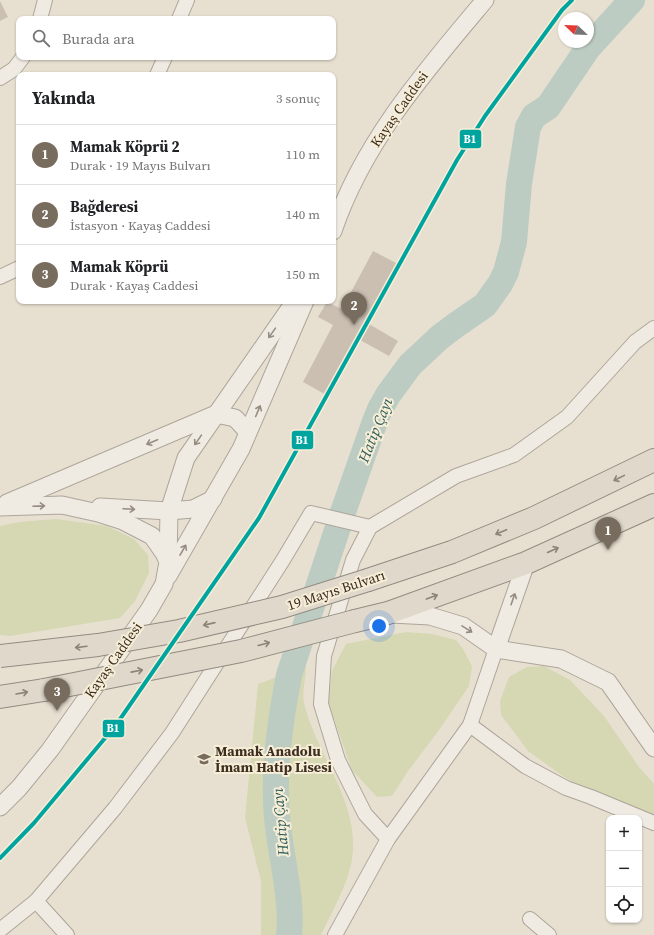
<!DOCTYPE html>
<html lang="tr">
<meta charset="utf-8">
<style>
body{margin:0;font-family:"Source Serif 4",serif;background:#f6f6f6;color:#202124}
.controls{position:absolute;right:12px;bottom:12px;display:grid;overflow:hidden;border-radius:8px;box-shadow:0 1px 3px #0004}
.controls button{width:36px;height:36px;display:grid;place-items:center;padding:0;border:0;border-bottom:1px solid #e0e0e0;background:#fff;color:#202124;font:20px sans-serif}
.compass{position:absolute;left:558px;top:12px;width:36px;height:36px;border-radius:50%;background:#fff;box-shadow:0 1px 3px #0004;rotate:293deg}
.you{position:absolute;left:379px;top:626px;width:14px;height:14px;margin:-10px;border:3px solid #fff;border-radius:50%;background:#1a73e8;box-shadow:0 0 0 6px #1a73e833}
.badge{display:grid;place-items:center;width:26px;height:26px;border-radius:50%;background:#786c5e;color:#fff;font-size:13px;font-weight:700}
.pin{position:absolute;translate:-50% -33px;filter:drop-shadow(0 1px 2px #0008)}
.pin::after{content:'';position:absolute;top:21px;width:14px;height:12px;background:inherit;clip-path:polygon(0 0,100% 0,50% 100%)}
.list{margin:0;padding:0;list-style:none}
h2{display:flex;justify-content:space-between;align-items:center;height:52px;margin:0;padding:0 16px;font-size:17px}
h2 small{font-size:13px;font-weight:400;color:#757577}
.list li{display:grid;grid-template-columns:26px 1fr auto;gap:12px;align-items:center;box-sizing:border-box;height:60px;padding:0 16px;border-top:1px solid #e0e0e0}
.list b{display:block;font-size:15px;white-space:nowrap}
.list p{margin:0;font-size:13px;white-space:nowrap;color:#757577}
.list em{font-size:13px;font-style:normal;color:#757577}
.icon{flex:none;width:22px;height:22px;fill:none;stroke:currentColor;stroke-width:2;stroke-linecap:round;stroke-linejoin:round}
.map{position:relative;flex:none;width:654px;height:935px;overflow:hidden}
.search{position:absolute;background:#fff;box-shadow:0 1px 3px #0004;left:16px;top:16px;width:320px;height:44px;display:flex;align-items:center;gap:10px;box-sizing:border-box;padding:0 14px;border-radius:8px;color:#757577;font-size:15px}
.panel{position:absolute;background:#fff;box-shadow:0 1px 3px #0004;left:16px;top:72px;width:320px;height:232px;border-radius:8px}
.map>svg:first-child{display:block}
</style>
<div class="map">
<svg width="654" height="935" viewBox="0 0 654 935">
<rect width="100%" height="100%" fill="#e7e0d1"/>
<g fill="#d6d7b3">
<path d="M56,519L107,526L134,539L148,555L149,573L135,601L120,618L10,636L0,635V526L19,522Z"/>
<path d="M406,632L432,634L456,640L463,649L472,666L469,686L439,730L408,771L392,796L377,797L352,770L328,702L332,671L346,644Z"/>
<path d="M306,666C306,676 302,693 304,703C316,754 361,804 352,859C348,884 332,912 321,935H261V881L245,818L258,684Z"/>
<path d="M544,666L570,680L604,716L639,767L654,784V817L628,804L600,795L567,779L528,751L501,715L500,701L509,677L527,667Z"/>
</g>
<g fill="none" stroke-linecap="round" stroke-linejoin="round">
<path stroke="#bcccc2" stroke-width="26" d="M289,935C293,897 280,855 277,817C273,770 280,722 289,675L343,512L374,424L380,409L388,395L410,365L440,337L456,325L485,305L500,284L506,272L514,242L519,184L528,127L534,116L548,107L588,48L632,0"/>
</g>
<g fill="#cbbfb2">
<path d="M0,1L8,17L0,21Z"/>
<path d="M373,251L400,265L369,324L398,341L389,356L360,340L330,397L303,382L333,325L318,317L327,302L342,309Z"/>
</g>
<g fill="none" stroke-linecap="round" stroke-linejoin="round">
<g stroke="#ada599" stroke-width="16">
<g id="minor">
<path d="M40,19L45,0"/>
<path d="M179,19L187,0"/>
<path d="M157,75L165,57"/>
<path d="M0,78L14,69L23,57"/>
<path d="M0,277L19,268"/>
<path d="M370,527L353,560L324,656L321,704L338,760L365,814L388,839"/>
<path d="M470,725L525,766L566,788L591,797L654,823"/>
<path d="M36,901L67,935"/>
<path d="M530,919L549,935"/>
<path d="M0,930L36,901L115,808L172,733L283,560L311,513L370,527L456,476L514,455L567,417L635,342L654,328"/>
<path d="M335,935L388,839L470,725L496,649"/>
</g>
</g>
<g stroke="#ada599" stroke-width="19">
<g id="tertiary">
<path d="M333,231C363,142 426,70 485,0"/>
<path d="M7,503L216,414L235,418L248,432"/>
<path d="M0,507L62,505L98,513L123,521L152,536L164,553L168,562L164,584L149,610L50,750L19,788L0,807"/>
<path d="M100,507L169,511L193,509L213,499"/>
<path d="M168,562L169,511L186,458L295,301"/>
<path d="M168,576L241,449L305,301"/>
<path d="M391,614L430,616L463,626L496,649L561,659L608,682L654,748"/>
<path d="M496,649L526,563"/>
</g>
</g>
<g stroke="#928b80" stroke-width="24">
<g id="trunk">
<path d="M368,580L452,552L534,518L654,460"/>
<path d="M355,621L388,613L526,563L654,505"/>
<path d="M0,697L44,690"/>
</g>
</g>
<use href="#minor" stroke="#efebe3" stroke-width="14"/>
<use href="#tertiary" stroke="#efebe3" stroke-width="17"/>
<use href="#trunk" stroke="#e0d9cb" stroke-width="22"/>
<g stroke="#928b80" stroke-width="24" stroke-linecap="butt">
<g id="trunk-bridge">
<path d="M0,656L98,645L179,631L282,607L368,580"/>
<path d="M44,690L241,651L355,621"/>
</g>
</g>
<use href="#trunk-bridge" stroke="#e0d9cb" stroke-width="22"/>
<g stroke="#f7eed8" stroke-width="7">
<path id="rail-1" d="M0,858L34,823L116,725L259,518L457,160L485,116L562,10L572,0"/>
</g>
<use href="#rail-1" stroke="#00a49f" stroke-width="4"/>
</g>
<defs><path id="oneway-shaft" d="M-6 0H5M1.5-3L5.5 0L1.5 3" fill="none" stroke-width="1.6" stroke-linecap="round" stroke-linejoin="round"/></defs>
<g stroke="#968c82">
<use href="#oneway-shaft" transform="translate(272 333) rotate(125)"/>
<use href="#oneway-shaft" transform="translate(258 411) rotate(-67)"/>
<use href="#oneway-shaft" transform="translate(198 440) rotate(125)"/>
<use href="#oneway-shaft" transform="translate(152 442) rotate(157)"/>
<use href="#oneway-shaft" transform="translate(39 506) rotate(-2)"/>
<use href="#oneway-shaft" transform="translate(129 509) rotate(3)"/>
<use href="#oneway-shaft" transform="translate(183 550) rotate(-60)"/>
<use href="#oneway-shaft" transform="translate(513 599) rotate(-71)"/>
<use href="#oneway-shaft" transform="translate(467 629) rotate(32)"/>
</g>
<g stroke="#8e8476">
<use href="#oneway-shaft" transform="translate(619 478) rotate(154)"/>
<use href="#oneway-shaft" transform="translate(501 532) rotate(157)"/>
<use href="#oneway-shaft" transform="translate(553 550) rotate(-24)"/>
<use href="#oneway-shaft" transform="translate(432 597) rotate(-20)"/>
<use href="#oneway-shaft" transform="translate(209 624) rotate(167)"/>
<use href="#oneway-shaft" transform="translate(264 644) rotate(-15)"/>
<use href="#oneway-shaft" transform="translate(81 647) rotate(173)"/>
<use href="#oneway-shaft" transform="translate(137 671) rotate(-11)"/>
<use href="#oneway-shaft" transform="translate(22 693) rotate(-10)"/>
</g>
<defs>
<g id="school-bare" transform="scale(1.08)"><path d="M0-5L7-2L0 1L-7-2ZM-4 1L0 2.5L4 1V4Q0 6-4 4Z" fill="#786c5e" stroke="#f7eed8" stroke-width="2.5" paint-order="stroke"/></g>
</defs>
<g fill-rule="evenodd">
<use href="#school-bare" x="204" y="759"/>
</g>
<g text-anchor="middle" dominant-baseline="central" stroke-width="4" stroke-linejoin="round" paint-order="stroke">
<g font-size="14" fill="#3d2e20" stroke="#f7eed8">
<text transform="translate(399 109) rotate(-55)">Kayaş Caddesi</text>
<text transform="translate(336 590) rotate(-18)">19 Mayıs Bulvarı</text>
<text transform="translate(113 660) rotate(-55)">Kayaş Caddesi</text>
</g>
<g font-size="14" font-weight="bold" fill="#3d2e20" stroke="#f7eed8" text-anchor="start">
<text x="215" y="751">Mamak Anadolu<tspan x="215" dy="16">İmam Hatip Lisesi</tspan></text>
</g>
<g font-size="15" font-style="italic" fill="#2f5d5a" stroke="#f7eed8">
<text transform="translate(375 430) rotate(-68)">Hatip Çayı</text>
<text transform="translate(280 822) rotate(-95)">Hatip Çayı</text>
</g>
</g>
<g stroke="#f7eed8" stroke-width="1.5">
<rect x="459" y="129" width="23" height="20" rx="4" fill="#00a49f"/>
<rect x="291" y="430" width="23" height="20" rx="4" fill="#00a49f"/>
<rect x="102" y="719" width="23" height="19" rx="4" fill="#00a49f"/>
</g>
<g font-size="11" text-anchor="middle" font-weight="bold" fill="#fff">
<text x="470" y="143">B1</text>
<text x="302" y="444">B1</text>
<text x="113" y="732">B1</text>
</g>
</svg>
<div class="controls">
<button>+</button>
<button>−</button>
<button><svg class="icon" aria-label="locate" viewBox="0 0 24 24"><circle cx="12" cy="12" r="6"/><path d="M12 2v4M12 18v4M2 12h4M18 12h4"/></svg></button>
</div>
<svg class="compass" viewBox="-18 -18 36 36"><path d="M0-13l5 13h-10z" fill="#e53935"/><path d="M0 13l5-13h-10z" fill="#757577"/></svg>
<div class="you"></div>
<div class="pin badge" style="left:608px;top:550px">1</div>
<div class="pin badge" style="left:354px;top:325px">2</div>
<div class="pin badge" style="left:57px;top:711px">3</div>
<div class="search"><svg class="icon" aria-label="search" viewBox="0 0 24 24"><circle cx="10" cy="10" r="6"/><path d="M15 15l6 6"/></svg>Burada ara</div>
<section class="panel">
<h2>Yakında<small>3 sonuç</small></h2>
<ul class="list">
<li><span class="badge">1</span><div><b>Mamak Köprü 2</b><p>Durak · 19 Mayıs Bulvarı</p></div><em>110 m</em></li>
<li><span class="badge">2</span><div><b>Bağderesi</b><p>İstasyon · Kayaş Caddesi</p></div><em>140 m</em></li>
<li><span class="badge">3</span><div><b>Mamak Köprü</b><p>Durak · Kayaş Caddesi</p></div><em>150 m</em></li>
</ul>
</section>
</div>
